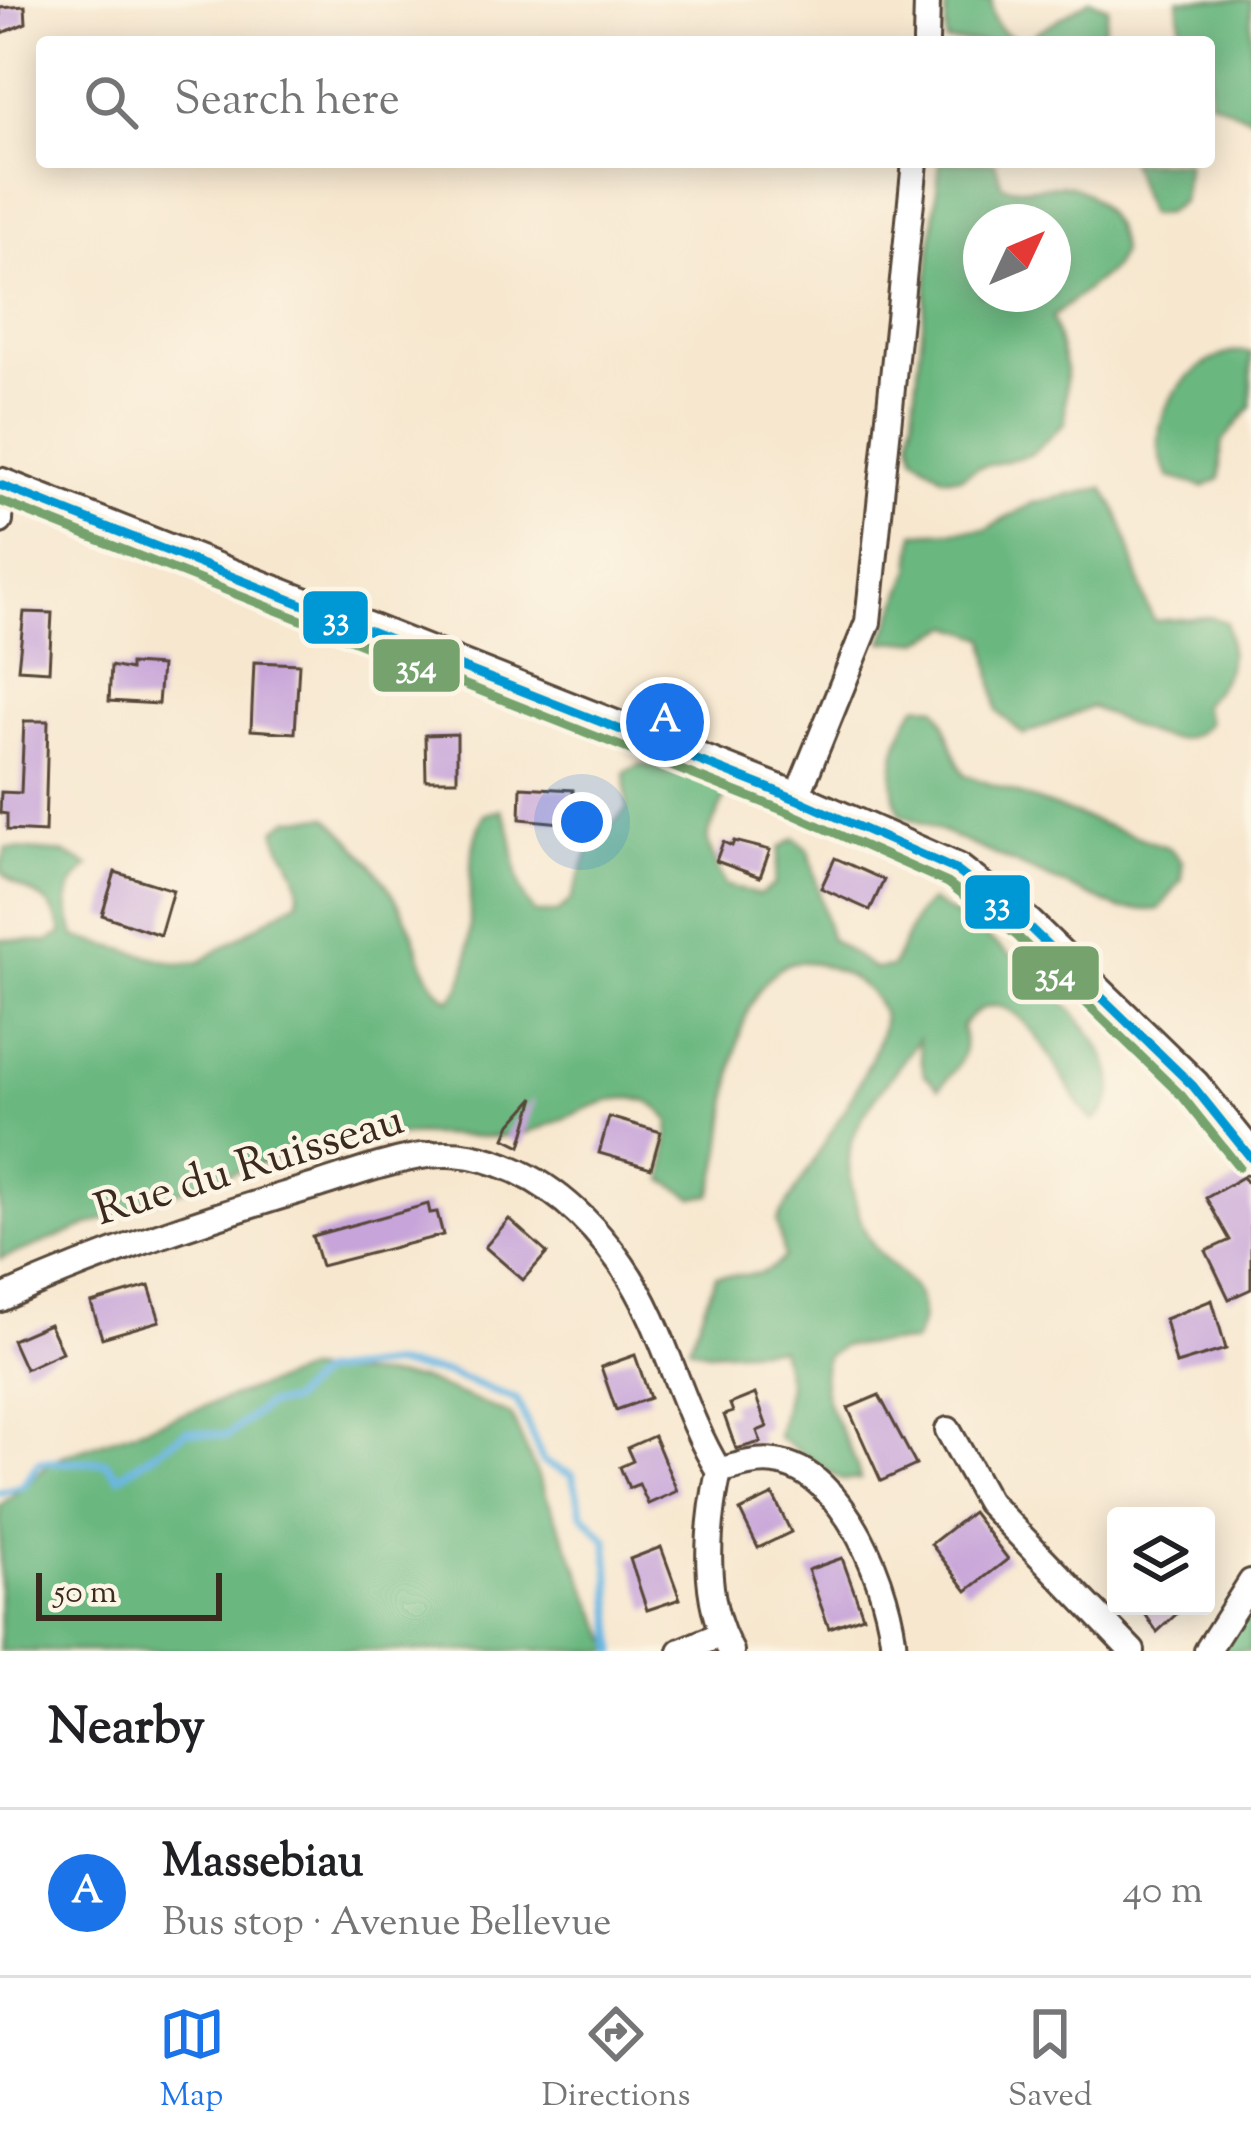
<!DOCTYPE html>
<meta charset="utf-8">
<style>
body{margin:0;font-family:"Sorts Mill Goudy",serif;background:#f6f6f6;color:#202124}
.controls{position:absolute;right:36px;bottom:36px;display:grid;overflow:hidden;border-radius:12px;box-shadow:0 6px 30px #0003}
.controls button{width:108px;height:108px;display:grid;place-items:center;padding:0;border:0;border-bottom:3px solid #e0e0e0;background:#fff;color:#202124;font:60px sans-serif}
.compass{position:absolute;left:963px;top:204px;width:108px;height:108px;border-radius:50%;background:#fff;box-shadow:0 6px 30px #0003;rotate:46deg}
.scale{position:absolute;left:36px;bottom:30px;width:186px;box-sizing:border-box;padding-left:12px;border:6px solid #3b2a1e;border-top:0;font-size:33px;line-height:42px;white-space:nowrap;color:#3b2a1e;-webkit-text-stroke:9px #fcf5e5;paint-order:stroke}
.you{position:absolute;left:582px;top:822px;width:42px;height:42px;margin:-30px;border:9px solid #fff;border-radius:50%;background:#1a73e8;box-shadow:0 0 0 18px #1a73e833}
.badge{display:grid;place-items:center;width:78px;height:78px;border-radius:50%;background:#1a73e8;color:#fff;font-size:39px;font-weight:700}
.pin{position:absolute;translate:-50% -50%;border:6px solid #fff;box-shadow:0 3px 12px #0006}
.list{margin:0;padding:0;list-style:none}
h2{display:flex;justify-content:space-between;align-items:center;height:156px;margin:0;padding:0 48px;font-size:51px}
h2 small{font-size:39px;font-weight:400;color:#757577}
.list li{display:grid;grid-template-columns:78px 1fr auto;gap:36px;align-items:center;box-sizing:border-box;height:168px;padding:0 48px;border-top:3px solid #e0e0e0}
.list b{display:block;font-size:45px;white-space:nowrap}
.list p{margin:0;font-size:39px;white-space:nowrap;color:#757577}
.list em{font-size:39px;font-style:normal;color:#757577}
.icon{flex:none;width:66px;height:66px;fill:none;stroke:currentColor;stroke-width:2;stroke-linecap:round;stroke-linejoin:round}
.map{position:relative;flex:none;width:1251px;height:1651px;overflow:hidden}
.search{position:absolute;background:#fff;box-shadow:0 6px 30px #0003;left:36px;right:36px;top:36px;height:132px;display:flex;align-items:center;gap:30px;box-sizing:border-box;padding:0 42px;border-radius:12px;color:#757577;font-size:45px}
.sheet{height:324px;background:#fff}
nav{display:flex;justify-content:space-around;align-items:center;box-sizing:border-box;height:168px;border-top:3px solid #e0e0e0;background:#fff;font-size:33px;color:#757577}
nav a{display:grid;justify-items:center;gap:6px}
nav .on{color:#1a73e8}
.map>svg:first-child{display:block}
</style>
<div class="map">
<svg width="1251" height="1651" viewBox="0 0 1251 1651">
<rect width="100%" height="100%" fill="#fcf5e5"/>
<filter id="ink" filterUnits="userSpaceOnUse"><feTurbulence type="fractalNoise" baseFrequency=".00833" numOctaves="2"/><feDisplacementMap in="SourceGraphic" scale="24" xChannelSelector="R" yChannelSelector="G"/><feConvolveMatrix kernelMatrix="1 2 1 2 8 2 1 2 1" color-interpolation-filters="sRGB"/></filter>
<filter id="wash" filterUnits="userSpaceOnUse"><feTurbulence type="fractalNoise" baseFrequency=".004" numOctaves="4" result="noise"/><feDisplacementMap in="SourceGraphic" scale="48" xChannelSelector="R" yChannelSelector="G"/><feGaussianBlur stdDeviation="2.7" result="paint"/><feColorMatrix in="noise" values="0 0 0 0 0 0 0 0 0 0 0 0 0 0 0 0 0 1.4 0 .05"/><feComposite in="paint" operator="in"/></filter>
<g filter="url(#wash)">
<rect width="100%" height="100%" fill="#f7e7cf"/>
<g fill="#6bb780" stroke="#53704f" stroke-width="3" fill-rule="evenodd">
<path d="M946,0H992C990,24 1002,36 1024,40L1090,0L1108,7L1102,42H946Z"/>
<path d="M1178,0H1251V118L1209,99V42H1182Z"/>
<path d="M940,162H995L1002,185C1048,199 1066,163 1103,210C1114,224 1119,235 1121,253L1112,269L1052,317L1066,369L1065,423L1030,455L977,468L961,477H943L914,455L911,436ZM981,222H1053V294H981Z"/>
<path d="M1130,162H1187L1182,201L1166,213L1148,215Z"/>
<path d="M1242,351L1251,353V407L1222,442L1220,479L1204,487L1169,477C1137,424 1186,357 1242,351Z"/>
<path d="M1103,488C1131,525 1133,579 1154,621L1209,617L1226,622C1234,662 1231,675 1202,705L1208,722C1180,761 1127,722 1091,707L1024,735L997,711L986,638L952,626L920,641L883,642L911,569L915,533L987,529L1033,503Z"/>
<path d="M918,705L936,707C951,728 950,754 965,775L1169,848L1182,861V879L1159,910L1120,909L901,814C885,781 895,733 918,705Z"/>
<path d="M642,764L713,781L727,791C707,848 697,820 725,885L759,895L774,885L780,848L795,838L809,851L830,938L874,969L892,967L917,914L930,901C978,927 1172,1059 1094,1121C1062,1098 1019,954 962,1026C970,1056 958,1067 939,1088L924,1074L918,1039C896,1075 850,1117 849,1160C848,1179 858,1216 866,1233C885,1275 943,1284 914,1342L842,1346L827,1356C811,1403 852,1434 860,1479L842,1480L778,1437L788,1384L780,1348L707,1352L689,1346L716,1276C745,1273 763,1281 784,1257L777,1221C799,1183 887,1052 883,1017C879,986 825,959 795,962C778,964 763,983 755,997C724,1049 732,1135 711,1195L694,1198L664,1180L670,1121C631,1067 570,1125 521,1134C477,1142 429,1130 384,1136C252,1154 124,1214 0,1259V939L47,942L63,933C48,884 23,900 0,869L6,848L64,853L89,866C62,890 66,904 75,937L180,964L200,962L298,900C303,866 281,859 275,830L290,819L328,817C360,847 388,880 407,920C421,948 423,983 450,1000C488,962 454,872 484,815L501,809C521,841 507,883 535,913H557L571,900L590,848L627,809L625,772Z"/>
<path d="M305,1371L420,1379L511,1415L614,1651H0V1506L57,1458Z"/>
<path d="M1251,1601V1651H1220Z"/>
</g>
<g fill="none" stroke-linecap="round" stroke-linejoin="round">
<path stroke="#69b6e2" stroke-width="8" d="M0,1492L23,1486L39,1462H105L119,1477L187,1431L227,1436L266,1405L289,1402L320,1373L392,1365L447,1373L517,1400L543,1462L572,1475L582,1513L607,1540L615,1651"/>
</g>
<g id="blocks">
<g fill="#c7a4d9">
<path d="M25,6L26,23L0,34V8Z"/>
<path d="M24,612L52,613L49,671L18,669Z"/>
<path d="M254,662L299,664L295,733L251,730Z"/>
<path d="M130,664L161,666L158,704L109,701L111,666L130,670Z"/>
<path d="M24,721H48L45,832L7,830V814L0,813L1,792L21,793Z"/>
<path d="M457,734V780H426L425,735Z"/>
<path d="M521,787L573,790L572,824L520,819Z"/>
<path d="M734,841L770,850L760,877L716,861L723,842L732,846Z"/>
<path d="M835,858L884,880L870,910L821,888Z"/>
<path d="M115,872L173,890L160,935L102,915Z"/>
<path d="M535,1097L521,1146L505,1138L511,1124Z"/>
<path d="M609,1117L661,1132L651,1168L599,1153Z"/>
<path d="M1243,1177L1251,1187V1289L1229,1299L1206,1251L1230,1240L1206,1198Z"/>
<path d="M428,1204L430,1213L437,1212L443,1235L321,1266L312,1236Z"/>
<path d="M509,1219L547,1253L523,1280L485,1247Z"/>
<path d="M149,1286L160,1321L102,1338L91,1303Z"/>
<path d="M1212,1300L1226,1349L1176,1364L1165,1319Z"/>
<path d="M49,1324L62,1352L25,1369L12,1340Z"/>
<path d="M635,1355L650,1398L616,1410L601,1367Z"/>
<path d="M755,1394L767,1427L757,1431L761,1442L736,1449L724,1415L733,1412L730,1404Z"/>
<path d="M879,1395L916,1465L881,1481L848,1408Z"/>
<path d="M654,1436L677,1491L648,1504L639,1484L629,1488L620,1467L633,1461L627,1448Z"/>
<path d="M773,1495L791,1532L758,1548L740,1511Z"/>
<path d="M972,1512L1008,1559L967,1591L931,1544Z"/>
<path d="M661,1547L680,1599L647,1610L630,1559Z"/>
<path d="M842,1558L863,1616L829,1628L808,1570Z"/>
<path d="M1140,1606H1185L1157,1632Z"/>
</g>
</g>
</g>
<g filter="url(#ink)">
<use href="#blocks" fill-opacity="0" stroke="#574639" stroke-width="3"/>
<g fill="none" stroke-linecap="round" stroke-linejoin="round">
<g stroke="#574639" stroke-width="30">
<g id="minor">
<path d="M926,42L927,0"/>
<path d="M0,521L2,485"/>
<path d="M796,799L868,622L915,162"/>
<path d="M0,1299C104,1252 209,1217 318,1185C365,1171 420,1147 470,1156C535,1168 585,1212 622,1265C666,1328 679,1406 719,1471"/>
<path d="M948,1430L988,1502L1132,1651"/>
<path d="M681,1651L722,1634"/>
<path d="M731,1651C701,1600 707,1527 719,1471C736,1466 757,1459 775,1462C845,1470 891,1591 894,1651"/>
<path d="M1207,1651L1251,1582"/>
</g>
</g>
<g stroke="#574639" stroke-width="39">
<path id="secondary" d="M0,485L796,799L956,870L1027,925L1193,1086L1251,1158"/>
</g>
<use href="#minor" stroke="#fff" stroke-width="24"/>
<use href="#secondary" stroke="#fff" stroke-width="33"/>
<g stroke="#fcf5e5" stroke-width="18">
<path id="bus-1" d="M0,485L796,799L956,870L1027,925L1193,1086L1251,1158"/>
</g>
<g stroke="#fcf5e5" stroke-width="18">
<path id="bus-2" d="M0,501L790,813L948,883L1017,936L1182,1096L1239,1167"/>
</g>
<use href="#bus-1" stroke="#0098d4" stroke-width="9"/>
<use href="#bus-2" stroke="#76a36d" stroke-width="9"/>
</g>
</g>
<g text-anchor="middle" dominant-baseline="central" stroke-width="9" stroke-linejoin="round" paint-order="stroke">
<g font-size="45" fill="#3b2a1e" stroke="#fcf5e5">
<text transform="translate(250 1168) rotate(-17)">Rue du Ruisseau</text>
</g>
</g>
<g stroke="#fcf5e5" stroke-width="4.5">
<rect x="301" y="589" width="69" height="57" rx="12" fill="#0098d4"/>
<rect x="371" y="637" width="91" height="57" rx="12" fill="#76a36d"/>
<rect x="963" y="873" width="69" height="58" rx="12" fill="#0098d4"/>
<rect x="1010" y="944" width="91" height="58" rx="12" fill="#76a36d"/>
</g>
<g font-size="33" text-anchor="middle" font-weight="bold" fill="#fff">
<text x="336" y="629">33</text>
<text x="416" y="677">354</text>
<text x="997" y="914">33</text>
<text x="1055" y="985">354</text>
</g>
</svg>
<div class="controls">
<button><svg class="icon" aria-label="layers" viewBox="0 0 24 24"><path d="M12 4l9 5-9 5-9-5zM3 14l9 5 9-5"/></svg></button>
</div>
<svg class="compass" viewBox="-18 -18 36 36"><path d="M0-13l5 13h-10z" fill="#e53935"/><path d="M0 13l5-13h-10z" fill="#757577"/></svg>
<div class="scale">50 m</div>
<div class="you"></div>
<div class="pin badge" style="left:665px;top:722px">A</div>
<div class="search"><svg class="icon" aria-label="search" viewBox="0 0 24 24"><circle cx="10" cy="10" r="6"/><path d="M15 15l6 6"/></svg>Search here</div>
</div>
<section class="sheet">
<h2>Nearby<small></small></h2>
<ul class="list">
<li><span class="badge">A</span><div><b>Massebiau</b><p>Bus stop · Avenue Bellevue</p></div><em>40 m</em></li>
</ul>
</section>
<nav>
<a class="on"><svg class="icon" aria-label="map" viewBox="0 0 24 24"><path d="M3 6l6-2 6 2 6-2v14l-6 2-6-2-6 2zM9 4v14M15 6v14"/></svg>Map</a>
<a><svg class="icon" aria-label="directions" viewBox="0 0 24 24"><path d="M12 3l9 9-9 9-9-9zM9 14v-3h6M13 9l2 2-2 2"/></svg>Directions</a>
<a><svg class="icon" aria-label="saved" viewBox="0 0 24 24"><path d="M7 4h10v16l-5-4-5 4z"/></svg>Saved</a>
</nav>
